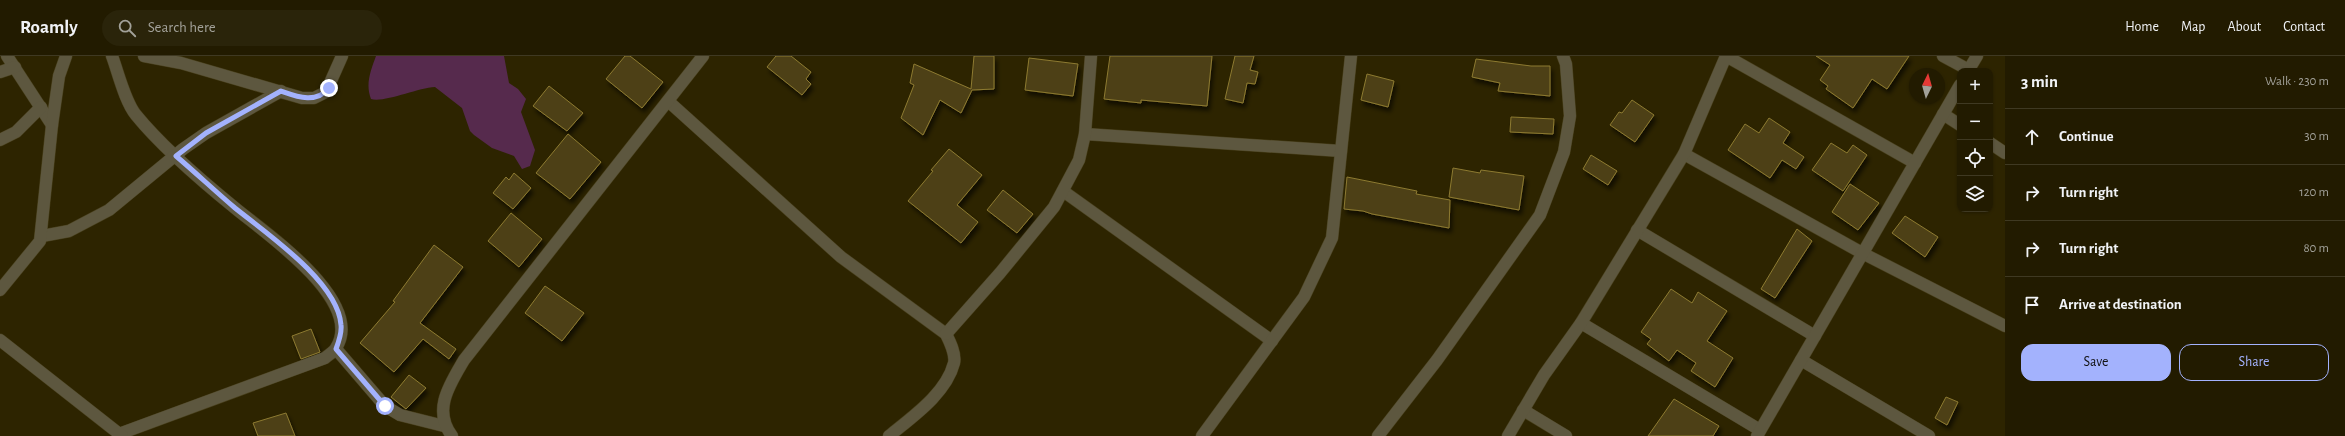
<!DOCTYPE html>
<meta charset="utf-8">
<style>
body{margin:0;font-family:"Alegreya Sans",sans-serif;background:#2a240a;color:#f1f3f6}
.controls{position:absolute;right:12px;top:12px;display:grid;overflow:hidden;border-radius:8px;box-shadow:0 1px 3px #0004}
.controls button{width:36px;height:36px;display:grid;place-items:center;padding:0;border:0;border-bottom:1px solid #3f3922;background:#221b00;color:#f1f3f6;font:20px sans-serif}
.compass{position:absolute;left:1909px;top:12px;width:36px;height:36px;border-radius:50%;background:#221b00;box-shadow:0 1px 3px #0004;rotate:5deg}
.stop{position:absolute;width:12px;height:12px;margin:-9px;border:3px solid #a3b2fd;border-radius:50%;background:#fff}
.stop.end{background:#a3b2fd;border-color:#fff;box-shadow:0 1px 4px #0008}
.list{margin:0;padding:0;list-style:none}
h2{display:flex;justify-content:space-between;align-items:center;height:52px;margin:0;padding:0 16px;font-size:17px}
h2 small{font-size:13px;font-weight:400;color:#a2a199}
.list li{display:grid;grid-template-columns:26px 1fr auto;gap:12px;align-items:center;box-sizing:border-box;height:56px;padding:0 16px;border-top:1px solid #3f3922}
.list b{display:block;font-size:15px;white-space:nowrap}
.list em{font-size:13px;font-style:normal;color:#a2a199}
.actions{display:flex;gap:8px;padding:12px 16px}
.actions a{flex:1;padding:9px 0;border:1px solid #a3b2fd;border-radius:12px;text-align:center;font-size:14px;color:#a3b2fd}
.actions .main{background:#a3b2fd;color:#111}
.icon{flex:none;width:22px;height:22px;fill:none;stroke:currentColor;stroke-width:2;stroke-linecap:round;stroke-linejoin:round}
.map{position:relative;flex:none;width:2005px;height:380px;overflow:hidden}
header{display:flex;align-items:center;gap:24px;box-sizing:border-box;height:56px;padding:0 20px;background:#221b00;border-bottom:1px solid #3f3922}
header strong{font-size:19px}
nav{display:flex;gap:22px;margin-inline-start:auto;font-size:14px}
.search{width:280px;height:36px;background:#2a240a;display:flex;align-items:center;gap:10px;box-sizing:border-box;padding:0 14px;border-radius:22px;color:#a2a199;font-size:15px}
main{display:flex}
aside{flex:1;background:#221b00}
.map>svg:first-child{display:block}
</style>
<header>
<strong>Roamly</strong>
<div class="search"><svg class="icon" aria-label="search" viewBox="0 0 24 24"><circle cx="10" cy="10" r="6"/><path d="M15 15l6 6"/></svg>Search here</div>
<nav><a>Home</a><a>Map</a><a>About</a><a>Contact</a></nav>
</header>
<main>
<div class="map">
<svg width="2005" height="380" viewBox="0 0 2005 380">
<defs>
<filter id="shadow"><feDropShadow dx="2.5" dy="4.5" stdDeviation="2" flood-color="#0009"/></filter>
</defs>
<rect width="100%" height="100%" fill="#2d2400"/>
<path fill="#562a4d" d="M376,0H504L509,27L518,33L526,43L521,56L535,94L530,110L522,113L514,100L492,92L474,79L470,75L462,52L435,31C417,32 384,47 371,43C365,28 371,14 376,0Z"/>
<g fill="#4d4113" stroke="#8d7a32" filter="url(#shadow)">
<path d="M625,0H630L663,26L642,52L606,23Z"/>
<path d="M776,0H791L811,16L806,23L811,28L802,39L767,11Z"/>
<path d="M974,0H994V33L972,34L961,57L940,44L923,79L901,62L914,29L910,27L914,8L971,33Z"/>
<path d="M1110,0H1212L1207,50L1141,44V47L1104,43Z"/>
<path d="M1235,0H1254L1250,14L1258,16L1255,28L1247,27L1243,47L1225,43Z"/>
<path d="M1816,0H1909L1887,33L1872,23L1853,52L1826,33L1828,30L1820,24L1830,9Z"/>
<path d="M1029,2L1078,8L1073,40L1025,34Z"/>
<path d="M1476,3L1531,10H1550V40L1498,35L1500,27L1472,21Z"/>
<path d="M1367,18L1394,25L1388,51L1361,44Z"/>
<path d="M549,30L583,57L567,75L533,50Z"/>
<path d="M1632,44L1654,59L1635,86L1610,69L1619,56L1622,57Z"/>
<path d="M1511,61L1554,63L1553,78L1510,76Z"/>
<path d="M1769,62L1790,76L1783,87L1804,101L1796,113L1782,104L1770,122L1728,94L1745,68L1759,77Z"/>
<path d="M568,78L601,106L570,143L536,117Z"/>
<path d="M1831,87L1847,97L1853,89L1867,99L1843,135L1812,114Z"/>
<path d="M949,93L982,119L957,149L978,166L961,187L908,145L933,115L931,114Z"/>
<path d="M1591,99L1617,115L1608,129L1583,113Z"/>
<path d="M1453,112L1480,117L1481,114L1524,120L1519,154L1449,141Z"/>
<path d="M514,117L531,132L513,153L493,137L506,121L509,124Z"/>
<path d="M1347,121L1417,135L1416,138L1450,144L1449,172L1372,158L1363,155L1344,153Z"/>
<path d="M1850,128L1879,147L1858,174L1832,156Z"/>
<path d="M1003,134L1033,158L1017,177L987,154Z"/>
<path d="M511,157L542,183L519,211L488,185Z"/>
<path d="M1905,160L1938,181L1925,201L1892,177Z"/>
<path d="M1797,173L1812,185L1775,242L1761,233Z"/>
<path d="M434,189L463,211L420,267L456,293L449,303L423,283L394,316L360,287L395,246L393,245Z"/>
<path d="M545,230L584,257L562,285L525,257Z"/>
<path d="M1671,233L1692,247L1698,236L1727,255L1707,285L1733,302L1715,331L1691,315L1696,307L1677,294L1669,305L1647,288L1651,283L1641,276Z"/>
<path d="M311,273L320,296L301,303L292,280Z"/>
<path d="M409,319L426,332L406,353L391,341Z"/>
<path d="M1946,341L1958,346L1947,369L1935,362Z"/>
<path d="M1674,343L1719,370L1713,380H1648Z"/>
<path d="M286,357L295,380H258L253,367Z"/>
</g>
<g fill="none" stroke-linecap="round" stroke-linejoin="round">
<g stroke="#49401c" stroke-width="13">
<g id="street">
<path d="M7,0L52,69"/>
<path d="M112,0C118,16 125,46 136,59C162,91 203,126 235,152C265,177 366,245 336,292C334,296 328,299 325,302L119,378"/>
<path d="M144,0L181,7L302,42H314L326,36L342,0"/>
<path d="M1943,0L1969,14"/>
<path d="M1968,15L1977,0"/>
<path d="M0,16L15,11"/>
<path d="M668,45L841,201L946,278C950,286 956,298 954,307C946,338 912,361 889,380"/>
<path d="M1943,58L1960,69"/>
<path d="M1085,78L1341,95"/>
<path d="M0,84L16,76L41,51"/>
<path d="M1990,87L2005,97"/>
<path d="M1684,98L1864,198L2005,270"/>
<path d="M1063,135L1272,285"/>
<path d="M1637,174L1815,280"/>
<path d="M42,180L69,175L109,154L183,93L206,77L281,35"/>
<path d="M0,234L40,185L52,69L59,20L66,0"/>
<path d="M1581,267L1760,374"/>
<path d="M946,278L1000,217L1054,151L1079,104L1085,78L1091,0"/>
<path d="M0,284L122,380"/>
<path d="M336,293L385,350L400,359L444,370"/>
<path d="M1801,304L1929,380"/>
<path d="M1523,354L1566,380"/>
<path d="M452,380C432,354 450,328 464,304L703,0"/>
<path d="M1202,380L1304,241L1332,182L1351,0"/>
<path d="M1378,380L1437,304L1540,159L1564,96L1570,60L1566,8L1563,0"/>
<path d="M1508,380L1544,319L1581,267L1684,98L1726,0L1915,107"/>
<path d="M1757,380L1960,29"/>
</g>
</g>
<use href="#street" stroke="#5d573f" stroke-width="12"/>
</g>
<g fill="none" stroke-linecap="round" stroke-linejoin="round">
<path stroke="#a3b2fd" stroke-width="5" d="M329,32C316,48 298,41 281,35L206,77L176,100C196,117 215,135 235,152C266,177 338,226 341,269C342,277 339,285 336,293L385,350"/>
</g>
</svg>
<div class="controls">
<button>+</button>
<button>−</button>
<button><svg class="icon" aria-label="locate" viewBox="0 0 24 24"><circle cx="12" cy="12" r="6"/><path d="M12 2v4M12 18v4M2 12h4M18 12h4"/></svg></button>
<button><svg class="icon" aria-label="layers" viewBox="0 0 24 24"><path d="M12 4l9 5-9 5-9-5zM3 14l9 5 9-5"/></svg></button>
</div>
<svg class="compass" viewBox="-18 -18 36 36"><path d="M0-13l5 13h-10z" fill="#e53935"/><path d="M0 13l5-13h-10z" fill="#a2a199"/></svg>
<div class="stop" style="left:385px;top:350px"></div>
<div class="stop end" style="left:329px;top:32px"></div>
</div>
<aside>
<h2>3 min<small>Walk · 230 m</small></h2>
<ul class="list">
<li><svg class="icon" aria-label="ahead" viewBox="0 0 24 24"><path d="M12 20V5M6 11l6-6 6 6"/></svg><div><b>Continue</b></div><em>30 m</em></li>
<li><svg class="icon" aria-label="right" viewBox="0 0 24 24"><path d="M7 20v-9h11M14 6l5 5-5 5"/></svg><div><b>Turn right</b></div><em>120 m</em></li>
<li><svg class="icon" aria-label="right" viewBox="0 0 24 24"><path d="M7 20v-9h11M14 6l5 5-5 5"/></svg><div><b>Turn right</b></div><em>80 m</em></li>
<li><svg class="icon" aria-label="arrive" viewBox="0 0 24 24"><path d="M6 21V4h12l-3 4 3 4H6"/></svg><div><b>Arrive at destination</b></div></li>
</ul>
<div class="actions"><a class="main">Save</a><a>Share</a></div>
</aside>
</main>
